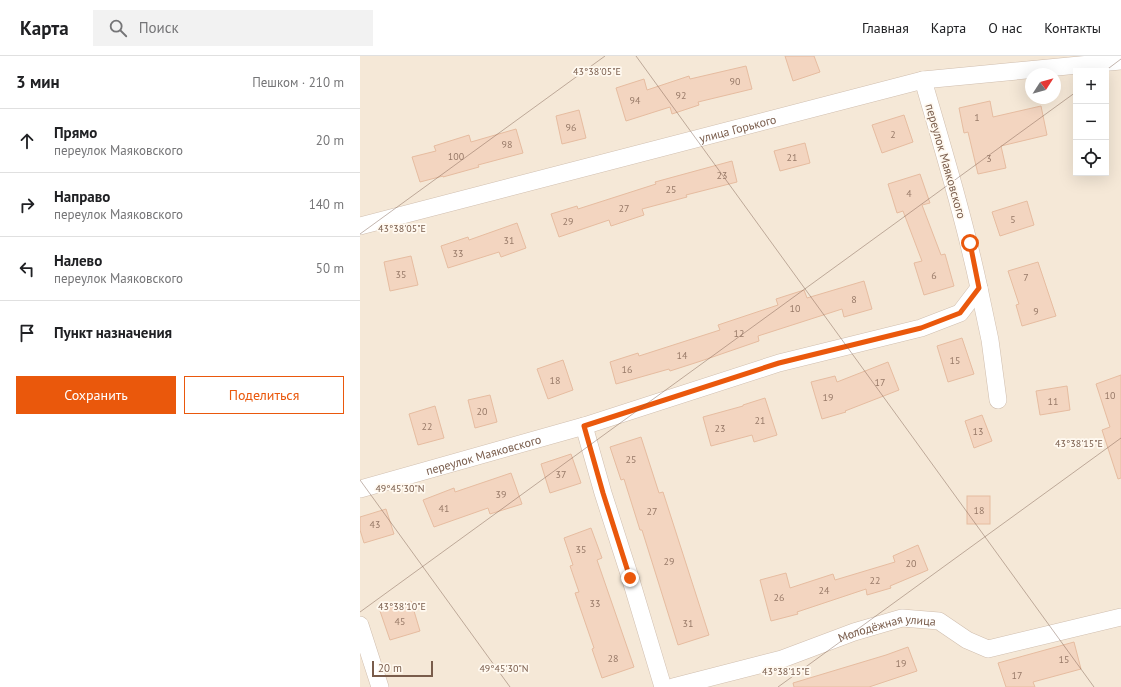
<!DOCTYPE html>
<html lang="ru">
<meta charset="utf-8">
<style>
body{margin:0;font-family:"PT Sans",sans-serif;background:#f2f2f2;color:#202124}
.controls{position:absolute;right:12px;top:12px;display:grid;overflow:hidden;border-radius:0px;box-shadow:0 4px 16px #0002}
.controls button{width:36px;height:36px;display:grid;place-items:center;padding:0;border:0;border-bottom:1px solid #e0e0e0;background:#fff;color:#202124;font:20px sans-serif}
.compass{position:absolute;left:665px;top:12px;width:36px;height:36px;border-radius:50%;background:#fff;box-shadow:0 4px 16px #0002;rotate:54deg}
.scale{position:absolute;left:12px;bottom:10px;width:61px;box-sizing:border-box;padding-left:4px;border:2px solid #795c4b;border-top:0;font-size:11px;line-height:14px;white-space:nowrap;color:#795c4b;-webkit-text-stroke:3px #fff9f0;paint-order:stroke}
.stop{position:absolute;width:12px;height:12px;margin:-9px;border:3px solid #ea580c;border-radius:50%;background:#fff}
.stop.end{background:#ea580c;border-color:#fff;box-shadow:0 1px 4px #0008}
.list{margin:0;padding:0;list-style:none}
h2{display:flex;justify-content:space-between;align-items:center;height:52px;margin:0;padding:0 16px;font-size:17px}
h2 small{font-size:13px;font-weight:400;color:#757577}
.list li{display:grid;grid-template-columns:26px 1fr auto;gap:12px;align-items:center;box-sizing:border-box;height:64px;padding:0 16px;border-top:1px solid #e0e0e0}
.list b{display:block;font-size:15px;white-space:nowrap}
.list p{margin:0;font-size:13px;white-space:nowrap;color:#757577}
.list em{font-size:13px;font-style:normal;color:#757577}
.actions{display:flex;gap:8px;padding:12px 16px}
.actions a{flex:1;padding:9px 0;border:1px solid #ea580c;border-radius:0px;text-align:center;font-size:14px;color:#ea580c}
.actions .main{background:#ea580c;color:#fff}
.icon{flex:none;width:22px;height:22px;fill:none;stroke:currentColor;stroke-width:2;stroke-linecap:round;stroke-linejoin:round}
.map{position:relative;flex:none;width:761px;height:631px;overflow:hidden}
header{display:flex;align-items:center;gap:24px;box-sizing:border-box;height:56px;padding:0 20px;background:#fff;border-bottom:1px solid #e0e0e0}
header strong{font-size:19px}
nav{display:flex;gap:22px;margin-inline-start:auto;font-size:14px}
.search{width:280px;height:36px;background:#f2f2f2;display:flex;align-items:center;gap:10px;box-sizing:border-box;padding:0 14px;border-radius:0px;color:#757577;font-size:15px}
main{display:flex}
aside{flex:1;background:#fff}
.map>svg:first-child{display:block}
</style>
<header>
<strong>Карта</strong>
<div class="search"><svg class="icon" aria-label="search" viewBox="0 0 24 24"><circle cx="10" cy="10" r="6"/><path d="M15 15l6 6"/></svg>Поиск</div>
<nav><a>Главная</a><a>Карта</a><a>О нас</a><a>Контакты</a></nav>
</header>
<main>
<aside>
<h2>3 мин<small>Пешком · 210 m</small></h2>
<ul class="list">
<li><svg class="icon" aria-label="ahead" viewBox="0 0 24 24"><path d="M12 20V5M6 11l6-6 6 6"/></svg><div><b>Прямо</b><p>переулок Маяковского</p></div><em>20 m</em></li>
<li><svg class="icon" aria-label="right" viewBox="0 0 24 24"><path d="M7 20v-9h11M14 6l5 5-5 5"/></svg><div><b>Направо</b><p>переулок Маяковского</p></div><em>140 m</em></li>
<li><svg class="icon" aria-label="left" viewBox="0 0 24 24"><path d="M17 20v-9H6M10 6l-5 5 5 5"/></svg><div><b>Налево</b><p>переулок Маяковского</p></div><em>50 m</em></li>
<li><svg class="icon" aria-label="arrive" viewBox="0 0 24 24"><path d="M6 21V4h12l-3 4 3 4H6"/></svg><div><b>Пункт назначения</b></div></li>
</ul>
<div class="actions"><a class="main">Сохранить</a><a>Поделиться</a></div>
</aside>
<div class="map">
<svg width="761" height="631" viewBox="0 0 761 631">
<rect width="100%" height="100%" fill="#fdf6e9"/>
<path fill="#f5e8d7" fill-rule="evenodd" d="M0,0H761V631H0ZM716,15H746V117H716ZM671,18H695V42H671Z"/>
<g fill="#f3d5c0" stroke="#e6bca0">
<path d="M425,0H454L460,16L433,25Z"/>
<path d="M386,10L392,33L338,46L339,49L312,58L310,51L266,65L256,32L284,23L287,34L329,20L330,23Z"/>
<path d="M630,45L633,61L681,50L687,79L641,90L646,112L618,118L608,76L604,77L599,52Z"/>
<path d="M219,54L226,82L202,88L196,60Z"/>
<path d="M544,59L553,86L522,97L512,69Z"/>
<path d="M156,73L163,97L118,109L119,111L83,121V120L60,126L52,101L76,95L74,90L109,79L111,86Z"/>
<path d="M445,87L450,107L420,115L414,95Z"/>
<path d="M372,105L377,126L326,139L327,141L282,153L284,159L251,170L249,164L199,181L191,158L217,150L218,153L296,128L295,126Z"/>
<path d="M560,118L570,147L562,149L581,199L585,198L594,230L564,239L554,207L562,205L543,155L537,157L528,128Z"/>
<path d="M667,145L674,169L640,180L632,156Z"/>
<path d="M157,167L166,192L141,201L139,196L88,212L81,190L108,181L109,184Z"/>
<path d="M51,200L58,229L30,235L24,206Z"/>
<path d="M678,206L696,260L662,270L656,249L659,248L648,215Z"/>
<path d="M504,225L512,253L484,261L482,253L398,280L399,285L341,305L310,315L309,313L256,328L250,306L278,297L279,300L360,274L358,269L418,249L416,243L444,234L447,242Z"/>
<path d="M602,282L614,318L588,326L577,290Z"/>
<path d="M203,304L213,334L188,343L177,313Z"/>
<path d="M528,306L539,334L485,355L486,356L462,363L451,326L475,320L477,326Z"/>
<path d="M761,319V422L758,423L742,374L750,371L736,328Z"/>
<path d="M707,330L710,354L680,359L676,335Z"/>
<path d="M130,339L137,366L115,372L108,344Z"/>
<path d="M405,342L417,379L394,386L392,379L351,390L343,361L383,350V349Z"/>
<path d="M75,350L84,382L58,389L49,358Z"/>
<path d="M622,359L632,385L614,392L605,365Z"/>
<path d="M281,381L299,437L303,436L349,579L318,589L282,474H280L264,423L261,424L250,391Z"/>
<path d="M211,398L221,427L190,437L181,408Z"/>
<path d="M151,417L162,448L130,458L128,452L74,471L63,444L94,432L95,436Z"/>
<rect x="607" y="440" width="23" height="28"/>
<path d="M26,453L34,478L4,487L0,474V461Z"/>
<path d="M231,472L242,502L237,504L274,611L242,622L232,593L234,592L215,537L219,536L210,510L213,509L204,482Z"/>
<path d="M558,489L568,514L530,530L531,532L507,539L506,533L437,556L438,558L411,565L400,524L426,517L430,532L473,518L475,524L535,506L533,500Z"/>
<path d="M51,545L60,575L30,584L20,555Z"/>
<path d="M714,586L721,613L673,626L675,631H646L638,607Z"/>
<path d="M548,591L557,615L509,631H434L433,627L526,599Z"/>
</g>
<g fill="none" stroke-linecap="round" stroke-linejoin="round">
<g stroke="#d0beae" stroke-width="18">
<g id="minor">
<path id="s1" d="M0,170L563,24L761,5"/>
<path d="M619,232L630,284L638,344"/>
<path d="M224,370L243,437L270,521L303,631"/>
<path id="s2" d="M0,433L224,370L419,307L561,272L600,257L619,232C604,162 583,93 563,24"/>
<path d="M0,569L20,631"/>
<path id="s3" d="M313,631L422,603L494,576L542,562L579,565L607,584L628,593L761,561"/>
</g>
</g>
<use href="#minor" stroke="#fff" stroke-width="17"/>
</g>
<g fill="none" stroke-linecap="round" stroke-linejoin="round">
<path stroke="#ea580c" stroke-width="5" d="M270,522L243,437L224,370L419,307L561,272L600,257L619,232L610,187"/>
</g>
<path fill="none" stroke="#795c4b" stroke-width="1" stroke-opacity="0.45" d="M276,0L734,631M745,15L761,3M0,178L245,0M0,424L150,631M0,556L716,36M418,631L761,382"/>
<g text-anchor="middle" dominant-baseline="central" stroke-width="3.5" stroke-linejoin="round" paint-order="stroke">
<g font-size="10" fill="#987a68">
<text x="375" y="25">90</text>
<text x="321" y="39">92</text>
<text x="275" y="44">94</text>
<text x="617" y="61">1</text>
<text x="211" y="71">96</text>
<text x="533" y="78">2</text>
<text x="147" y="88">98</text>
<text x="96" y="100">100</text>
<text x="432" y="101">21</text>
<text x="629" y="102">3</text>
<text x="362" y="119">23</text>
<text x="311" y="133">25</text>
<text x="549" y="137">4</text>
<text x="264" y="152">27</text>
<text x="653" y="163">5</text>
<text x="208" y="165">29</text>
<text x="149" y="184">31</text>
<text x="98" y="197">33</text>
<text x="41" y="218">35</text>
<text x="574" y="219">6</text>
<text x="666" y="221">7</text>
<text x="494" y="243">8</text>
<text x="435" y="252">10</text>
<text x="676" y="255">9</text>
<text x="379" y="277">12</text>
<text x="322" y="299">14</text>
<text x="595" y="304">15</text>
<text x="267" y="313">16</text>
<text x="195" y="324">18</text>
<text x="520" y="326">17</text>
<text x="750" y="339">10</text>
<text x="468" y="341">19</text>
<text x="693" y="345">11</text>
<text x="122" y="355">20</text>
<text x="400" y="364">21</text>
<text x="67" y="370">22</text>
<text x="360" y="372">23</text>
<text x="618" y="375">13</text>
<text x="271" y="403">25</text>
<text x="201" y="418">37</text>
<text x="141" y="438">39</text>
<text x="84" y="452">41</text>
<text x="619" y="454">18</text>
<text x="292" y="455">27</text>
<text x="15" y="468">43</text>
<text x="221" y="493">35</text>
<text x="309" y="505">29</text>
<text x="551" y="507">20</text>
<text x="515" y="524">22</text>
<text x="464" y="534">24</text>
<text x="419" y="541">26</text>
<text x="235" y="547">33</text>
<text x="40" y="565">45</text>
<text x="328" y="567">31</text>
<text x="253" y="602">28</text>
<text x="704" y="603">15</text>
<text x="541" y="607">19</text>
<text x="657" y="619">17</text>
</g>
<g font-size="12" fill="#795c4b" stroke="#fff9f0">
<text stroke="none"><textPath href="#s1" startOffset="390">улица Горького</textPath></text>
<text transform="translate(586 105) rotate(74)">переулок Маяковского</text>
<text stroke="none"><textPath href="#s2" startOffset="128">переулок Маяковского</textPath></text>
<text stroke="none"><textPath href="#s3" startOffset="223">Молодёжная улица</textPath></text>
</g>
</g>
<g font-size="10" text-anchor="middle" fill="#795c4b" stroke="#fff9f0" stroke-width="3.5" stroke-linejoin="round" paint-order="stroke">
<text x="237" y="19">43°38'05"E</text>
<text x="42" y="176">43°38'05"E</text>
<text x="719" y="391">43°38'15"E</text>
<text x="40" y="436">49°45'30"N</text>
<text x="42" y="554">43°38'10"E</text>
<text x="144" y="616">49°45'30"N</text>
<text x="426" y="619">43°38'15"E</text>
</g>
</svg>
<div class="controls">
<button>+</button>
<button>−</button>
<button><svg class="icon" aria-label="locate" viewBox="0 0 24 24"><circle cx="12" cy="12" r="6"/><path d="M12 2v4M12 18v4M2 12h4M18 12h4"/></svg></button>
</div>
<svg class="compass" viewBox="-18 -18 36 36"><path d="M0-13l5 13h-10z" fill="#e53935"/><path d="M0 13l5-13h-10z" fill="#757577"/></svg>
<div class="scale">20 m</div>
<div class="stop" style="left:610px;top:187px"></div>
<div class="stop end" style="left:270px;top:522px"></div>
</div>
</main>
